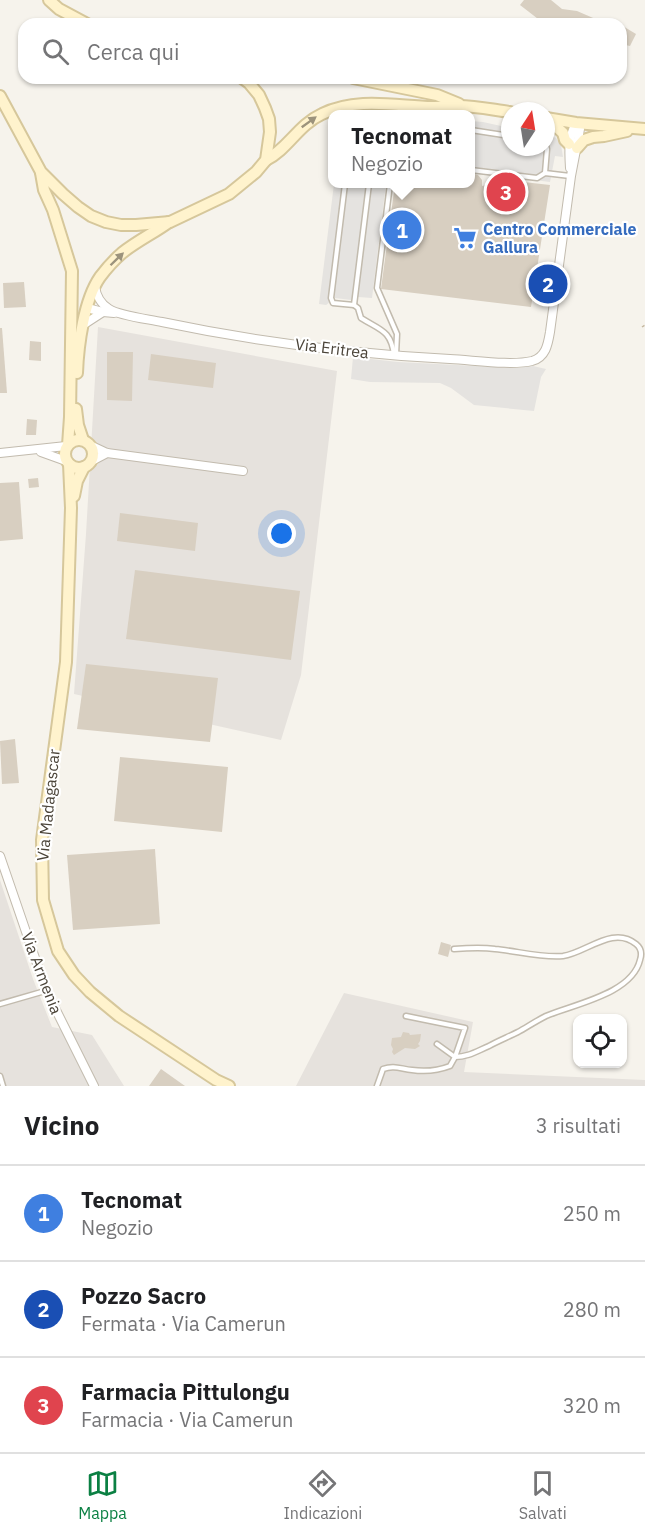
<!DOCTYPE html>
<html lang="it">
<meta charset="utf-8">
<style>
body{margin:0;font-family:"IBM Plex Sans",sans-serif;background:#f2f2f2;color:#202124}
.controls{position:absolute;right:18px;bottom:18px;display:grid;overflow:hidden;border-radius:12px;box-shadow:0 2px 4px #0004}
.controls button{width:54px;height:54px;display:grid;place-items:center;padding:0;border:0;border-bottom:2px solid #e0e0e0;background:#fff;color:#202124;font:30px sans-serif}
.compass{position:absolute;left:501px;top:102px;width:54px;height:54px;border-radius:50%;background:#fff;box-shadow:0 2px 4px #0004;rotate:12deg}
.you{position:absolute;left:282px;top:534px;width:21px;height:21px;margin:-15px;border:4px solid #fff;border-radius:50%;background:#1a73e8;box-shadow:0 0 0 9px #1a73e833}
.badge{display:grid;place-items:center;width:39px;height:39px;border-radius:50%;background:#0b8043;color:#fff;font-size:20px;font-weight:700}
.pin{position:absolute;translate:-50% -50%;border:3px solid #fff;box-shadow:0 2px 6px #0006}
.popup{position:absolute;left:328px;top:110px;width:147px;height:78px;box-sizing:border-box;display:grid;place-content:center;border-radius:12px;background:#fff;filter:drop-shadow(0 2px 4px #0005);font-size:20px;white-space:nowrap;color:#757577}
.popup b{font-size:22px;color:#202124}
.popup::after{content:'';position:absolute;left:50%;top:100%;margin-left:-12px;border:12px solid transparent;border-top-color:#fff}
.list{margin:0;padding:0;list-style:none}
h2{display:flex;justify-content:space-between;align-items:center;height:78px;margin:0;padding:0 24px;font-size:26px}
h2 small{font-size:20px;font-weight:400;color:#757577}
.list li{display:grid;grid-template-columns:39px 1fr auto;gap:18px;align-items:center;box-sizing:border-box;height:96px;padding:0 24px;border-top:2px solid #e0e0e0}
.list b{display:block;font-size:22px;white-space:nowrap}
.list p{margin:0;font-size:20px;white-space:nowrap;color:#757577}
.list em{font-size:20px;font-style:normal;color:#757577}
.icon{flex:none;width:33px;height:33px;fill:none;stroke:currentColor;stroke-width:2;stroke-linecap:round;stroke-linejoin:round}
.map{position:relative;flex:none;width:645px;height:1086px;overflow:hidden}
.search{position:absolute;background:#fff;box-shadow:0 2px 4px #0004;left:18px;right:18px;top:18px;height:66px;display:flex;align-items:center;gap:15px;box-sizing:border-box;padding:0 21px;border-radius:18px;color:#757577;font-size:22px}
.sheet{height:366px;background:#fff}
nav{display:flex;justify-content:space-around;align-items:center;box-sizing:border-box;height:84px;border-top:2px solid #e0e0e0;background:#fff;font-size:16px;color:#757577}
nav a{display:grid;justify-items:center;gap:3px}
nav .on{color:#0b8043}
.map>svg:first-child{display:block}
</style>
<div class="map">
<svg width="645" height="1086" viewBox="0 0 645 1086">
<rect width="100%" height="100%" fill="#f6f3ec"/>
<g fill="#e6e2dd">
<path d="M98,327L337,371L301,675L281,740L74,694L86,534Z"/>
<path d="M0,880L33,979L52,1027L92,1035L124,1086H0Z"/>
<path d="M344,993L473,1022L464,1072L645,1080V1086H296Z"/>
</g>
<g fill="#e5e3e0">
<path d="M471,121L483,122L510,128V147H546V134L556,138L561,145L563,157L555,156L550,182L471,172Z"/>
<path d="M334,184H386L372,298L358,297L351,300L335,298L326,305L319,304Z"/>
<path d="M353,357L398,362L517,368L533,366L546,369L541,377L534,411L474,405L451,388L440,383L370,382L351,379Z"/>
</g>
<g fill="#d8cfc1">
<path d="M524,0H551L562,9L577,11L607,24H546L549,21L545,18L542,22L520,5Z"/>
<path d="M621,25L636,34L630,46L621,44Z"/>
<path d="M471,173L478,175L482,180V186L506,180L550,185L531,307L381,289L395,184H471Z"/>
<path d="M24,282L26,307L4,308L3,283Z"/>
<path d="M0,328H2L7,393H0Z"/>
<path d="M30,341L41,342V361L29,360Z"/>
<path d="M107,352H133L132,401L107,400Z"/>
<path d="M151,354L216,363L213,388L148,380Z"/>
<path d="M27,419L37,420L36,435H26Z"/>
<path d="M38,478L39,487L29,488L28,479Z"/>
<path d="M19,482L23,539L0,541V483Z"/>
<path d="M120,513L198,523L195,551L117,541Z"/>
<path d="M135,570L300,591L291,660L126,639Z"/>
<path d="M86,664L218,678L210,742L77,729Z"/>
<path d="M15,739L19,783L2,784L0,741Z"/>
<path d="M120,757L228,767L222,832L114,821Z"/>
<path d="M155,849L160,924L73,930L67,855Z"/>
<path d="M441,942L451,945L448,957L438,954Z"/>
<path d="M403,1032L409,1033L410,1035L421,1034L420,1041L418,1044L420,1046L415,1049L405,1048L394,1055L392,1052L393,1049L391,1045L392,1038L401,1037Z"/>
<path d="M161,1069L185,1086H149Z"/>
</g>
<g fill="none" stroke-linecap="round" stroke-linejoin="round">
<g stroke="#c2bbae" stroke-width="7">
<g id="lane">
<path d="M471,130L510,136"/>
<path d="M471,170L537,178L545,173L570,176"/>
<path d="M545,173L547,149L546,146"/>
<path d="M345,184L331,298L333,303L354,305"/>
<path d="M369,184L354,305L358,308L361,318C380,330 391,330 394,355"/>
<path d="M390,184L377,288L397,334L396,355"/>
<path d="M0,1004L45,991"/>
<path d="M406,1016L465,1028L455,1057C468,1057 477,1051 489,1046C498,1041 508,1037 518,1032C527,1027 536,1021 546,1016C574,1004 632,994 640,960C642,954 641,948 636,944C613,925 586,953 563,956C541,958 517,951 495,949C481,947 467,948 454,949"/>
<path d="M0,1076L3,1086"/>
<path d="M377,1086L383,1069C394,1065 401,1069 412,1070C426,1072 437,1071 450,1066L455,1057L437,1044"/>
</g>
</g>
<g stroke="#c2bbae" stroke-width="10">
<g id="street">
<path d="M570,168C569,151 568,138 576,123"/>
<path d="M95,286C96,295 101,304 109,309C120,316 148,319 162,322C257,342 353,354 450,359C473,360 511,366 532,361C546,357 548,344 550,332L571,176L580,129L576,123"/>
<path d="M87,308L103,312L114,313"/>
<path d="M83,325L103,312"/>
<path d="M90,445L107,453L243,471"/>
<path d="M41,452L66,461"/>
<path d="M0,453L66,446"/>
<path d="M90,462L107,453"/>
<path d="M0,856L46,990L94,1086"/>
</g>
</g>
<g stroke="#d6c79b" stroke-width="14">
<g id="secondary">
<path d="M49,0L59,9L87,24"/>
<path d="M353,78L437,95L459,104"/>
<path d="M0,96L41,172L63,194L78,207L91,216L106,222L121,225H136L170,222L229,194L256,172L266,160L270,132L269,119L265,108L259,95L249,83L242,78"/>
<path d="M546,118L576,123L645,129"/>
<path d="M547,118L563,133L565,140L569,144"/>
<path d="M577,148L584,140L593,137L604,136L627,131"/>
<path d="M266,160C288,149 298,125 322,114C357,97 395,106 432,107C441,107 450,106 459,106C476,106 494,110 510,112"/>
<path d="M41,173L44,190L53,210L72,271L70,417L68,445"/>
<path d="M77,373C78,345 84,300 100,277C106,269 114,260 122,253C137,241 154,233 169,222"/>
<path d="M76,409L78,425L83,440"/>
<circle cx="79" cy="454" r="14"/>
<path d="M69,464L71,508L66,662L42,840L43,900L58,951L74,975L90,992L119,1016L216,1080L229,1086"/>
<path d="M74,496L77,481L84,467"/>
</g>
</g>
<path stroke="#c4b79f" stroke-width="1.5" stroke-dasharray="3 3" stroke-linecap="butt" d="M642,327L645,325"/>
<use href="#lane" stroke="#fff" stroke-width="4"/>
<use href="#street" stroke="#fff" stroke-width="8"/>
<use href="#secondary" stroke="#fff3cd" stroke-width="10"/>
</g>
<defs><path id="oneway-solid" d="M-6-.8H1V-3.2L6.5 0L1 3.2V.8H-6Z" transform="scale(1.5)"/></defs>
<g fill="#9c937c">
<use href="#oneway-solid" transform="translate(309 122) rotate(-36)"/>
<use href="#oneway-solid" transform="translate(117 259) rotate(-44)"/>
</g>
<defs>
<g id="supermarket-bare" transform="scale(1.8)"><path d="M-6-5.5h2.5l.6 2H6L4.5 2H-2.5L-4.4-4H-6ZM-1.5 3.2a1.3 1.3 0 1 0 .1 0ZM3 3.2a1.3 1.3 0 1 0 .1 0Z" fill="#3f7fe0" stroke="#fff" stroke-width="2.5" paint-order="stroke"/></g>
</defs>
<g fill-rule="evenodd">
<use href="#supermarket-bare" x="465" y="238"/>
</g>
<g text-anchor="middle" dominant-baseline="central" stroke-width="4.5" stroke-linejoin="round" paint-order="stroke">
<g font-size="16" font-weight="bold" fill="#366cbe" stroke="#fff" text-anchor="start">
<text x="483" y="229">Centro Commerciale<tspan x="483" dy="18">Gallura</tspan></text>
</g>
<g font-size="16" fill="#4b4439" stroke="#fff">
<text transform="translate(332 348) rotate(7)">Via Eritrea</text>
<text transform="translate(48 805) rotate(-84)">Via Madagascar</text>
<text transform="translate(42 973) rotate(69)">Via Armenia</text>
</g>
</g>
</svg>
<div class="controls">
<button><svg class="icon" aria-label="locate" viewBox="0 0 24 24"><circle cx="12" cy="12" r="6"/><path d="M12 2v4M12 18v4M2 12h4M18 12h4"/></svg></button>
</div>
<svg class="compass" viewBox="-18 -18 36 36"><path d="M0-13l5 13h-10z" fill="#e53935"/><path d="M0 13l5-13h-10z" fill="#757577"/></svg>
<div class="you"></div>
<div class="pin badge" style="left:402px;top:230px;background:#3f7fe0">1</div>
<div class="popup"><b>Tecnomat</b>Negozio</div>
<div class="pin badge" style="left:548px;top:284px;background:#1a4fb4">2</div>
<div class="pin badge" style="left:506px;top:192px;background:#e0444e">3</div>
<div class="search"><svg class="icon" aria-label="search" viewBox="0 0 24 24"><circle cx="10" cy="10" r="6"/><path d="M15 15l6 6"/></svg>Cerca qui</div>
</div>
<section class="sheet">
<h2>Vicino<small>3 risultati</small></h2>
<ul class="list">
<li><span class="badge" style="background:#3f7fe0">1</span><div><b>Tecnomat</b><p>Negozio</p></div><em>250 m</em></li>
<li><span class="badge" style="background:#1a4fb4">2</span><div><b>Pozzo Sacro</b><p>Fermata · Via Camerun</p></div><em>280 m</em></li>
<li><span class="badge" style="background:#e0444e">3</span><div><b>Farmacia Pittulongu</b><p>Farmacia · Via Camerun</p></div><em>320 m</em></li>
</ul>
</section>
<nav>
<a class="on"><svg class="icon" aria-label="map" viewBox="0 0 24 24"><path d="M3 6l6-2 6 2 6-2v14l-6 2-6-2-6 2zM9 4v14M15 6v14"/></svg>Mappa</a>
<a><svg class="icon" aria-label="directions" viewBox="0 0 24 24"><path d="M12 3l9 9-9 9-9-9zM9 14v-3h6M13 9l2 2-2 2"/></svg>Indicazioni</a>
<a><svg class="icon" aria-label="saved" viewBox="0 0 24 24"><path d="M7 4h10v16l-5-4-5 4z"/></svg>Salvati</a>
</nav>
